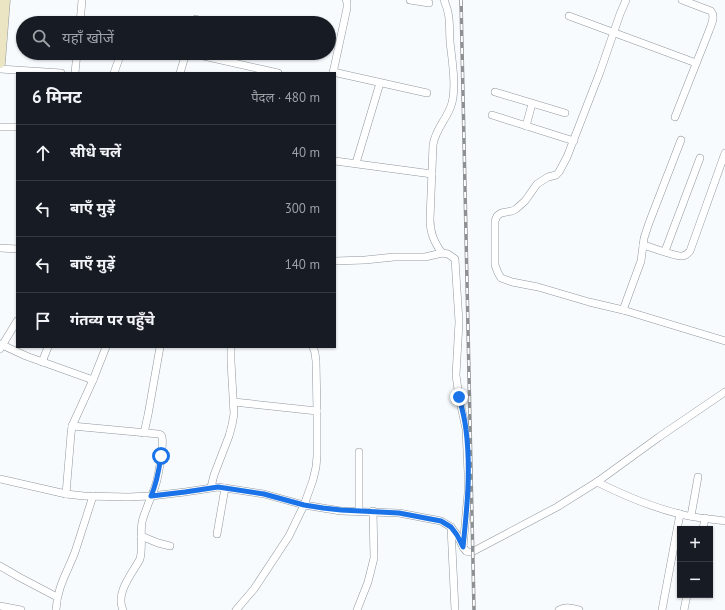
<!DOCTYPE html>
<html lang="hi">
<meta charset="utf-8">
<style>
body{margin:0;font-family:"PT Sans","Noto Sans Devanagari",sans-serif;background:#20242c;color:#f1f3f6}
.controls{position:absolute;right:12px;bottom:12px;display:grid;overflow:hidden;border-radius:0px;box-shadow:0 1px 3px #0004}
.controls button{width:36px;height:36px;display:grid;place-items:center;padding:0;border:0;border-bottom:1px solid #363941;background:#171b24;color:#f1f3f6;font:20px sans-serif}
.stop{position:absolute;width:12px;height:12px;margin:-9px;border:3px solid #1a73e8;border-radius:50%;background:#fff}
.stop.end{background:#1a73e8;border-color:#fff;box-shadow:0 1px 4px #0008}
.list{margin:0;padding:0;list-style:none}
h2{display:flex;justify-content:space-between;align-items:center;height:52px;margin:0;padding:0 16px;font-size:17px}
h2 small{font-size:13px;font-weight:400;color:#9ea1a6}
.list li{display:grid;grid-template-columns:26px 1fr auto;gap:12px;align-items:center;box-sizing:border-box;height:56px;padding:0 16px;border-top:1px solid #363941}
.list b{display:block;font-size:15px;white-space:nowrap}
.list em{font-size:13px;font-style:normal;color:#9ea1a6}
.icon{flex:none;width:22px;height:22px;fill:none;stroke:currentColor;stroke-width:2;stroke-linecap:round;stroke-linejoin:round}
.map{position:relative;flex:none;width:725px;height:610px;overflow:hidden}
.search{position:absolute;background:#171b24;box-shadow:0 1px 3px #0004;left:16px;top:16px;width:320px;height:44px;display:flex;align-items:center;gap:10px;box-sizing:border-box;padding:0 14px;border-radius:22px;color:#9ea1a6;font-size:15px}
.panel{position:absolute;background:#171b24;box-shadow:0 1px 3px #0004;left:16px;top:72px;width:320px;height:276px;border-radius:0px}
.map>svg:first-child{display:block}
</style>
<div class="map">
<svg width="725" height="610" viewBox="0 0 725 610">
<rect width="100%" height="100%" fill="#f8fbfe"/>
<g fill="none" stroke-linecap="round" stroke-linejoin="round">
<g stroke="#90979e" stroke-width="8">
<g id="street">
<path d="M410,0L429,3"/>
<path d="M626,0L620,14L600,72L567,157L559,172L556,175L548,177L537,184L525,201L516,209L512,211L501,213L497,216L495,221V265L498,273L501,278L512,282L538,287L589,302L623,310L725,341"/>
<path d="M569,16L696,63"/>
<path d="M80,23L82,0"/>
<path d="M195,23L196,19"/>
<path d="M190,53L278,73"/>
<path d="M0,69L61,73"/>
<path d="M333,72L427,93"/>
<path d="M75,73L77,53"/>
<path d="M114,73L121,53"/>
<path d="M180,73L186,53"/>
<path d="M333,73L347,8V2L346,0"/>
<path d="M495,92L565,113"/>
<path d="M492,115L574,141"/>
<path d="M675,117L709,31C711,25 716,17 711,11L682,0"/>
<path d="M526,126L532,104"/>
<path d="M0,127H17"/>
<path d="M335,161L432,174"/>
<path d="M356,163L380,83"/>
<path d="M643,245C651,247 676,257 682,256C686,256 688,253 690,251L725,153"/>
<path d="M0,248L17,249"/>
<path d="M665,251L700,158"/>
<path d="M442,253C434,242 430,233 430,219L433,145C435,130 446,120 451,106C457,89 452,60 450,42C449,26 451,16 444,0"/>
<path d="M335,261L365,260L394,257H425L442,253L448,254L455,259L459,322L456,375L459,397L466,429L468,473V493L463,547"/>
<path d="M623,310L641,261L644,238L649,223L681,140"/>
<path d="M0,344L26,356L93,380"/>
<path d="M0,349L17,321"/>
<path d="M42,362L48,347"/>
<path d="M234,402L317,411"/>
<path d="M72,426L158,434C161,435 161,434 162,437C164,445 158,479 155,487C151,498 145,510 142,522C140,534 143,547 140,559C132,574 115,593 123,610"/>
<path d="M144,433L148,415L160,347"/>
<path d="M359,452V511"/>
<path d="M0,479L66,494L84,496L128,497L151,496L185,492L218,487L264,494L304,505L341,511L399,513L441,521L451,527L457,535L463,547L466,551L468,552H472L508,533L557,507L597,482L659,437L725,392"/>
<path d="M597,482C623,495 651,507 680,514C694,518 710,519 725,521"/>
<path d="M211,487L214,475L229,436L232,425L234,414L231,362V347"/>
<path d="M66,494L71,434L72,426L93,380L106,347"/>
<path d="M691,516L698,477"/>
<path d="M451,527L455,610"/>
<path d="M703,529L705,518"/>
<path d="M217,534L225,488"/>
<path d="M141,536L158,543L170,546"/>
<path d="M0,566L19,577L57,597"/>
<path d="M0,606L21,610"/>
<path d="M56,610C57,587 67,573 75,552C81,533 87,515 93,496"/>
<path d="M236,610L254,589L289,536L304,505L313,480L316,467L317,456V411L316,361L315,353L313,347"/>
<path d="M357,610L368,582L374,558L373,511"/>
<path d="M559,610C566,606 571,608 579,610"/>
<path d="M662,610L680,514"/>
<path d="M684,610L687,595"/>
</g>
</g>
<g stroke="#90979e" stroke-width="11">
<path id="secondary" d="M0,63L5,0"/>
</g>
<use href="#street" stroke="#fff" stroke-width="7"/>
<use href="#secondary" stroke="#ece5c3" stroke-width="10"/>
<g stroke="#8d9093" stroke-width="3.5">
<path id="rail" d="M461,0L474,610"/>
</g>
<use href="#rail" stroke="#fff" stroke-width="2" stroke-dasharray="6" stroke-linecap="butt"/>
</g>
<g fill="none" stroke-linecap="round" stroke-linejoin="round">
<path stroke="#1a73e8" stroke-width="5" d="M161,456C159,470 157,483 151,496L185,492L218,487L264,494L304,505L323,508L341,510L399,513L441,521L451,527L457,535L463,547C467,509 471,469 466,430C465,419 462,408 459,397"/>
</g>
</svg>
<div class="controls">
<button>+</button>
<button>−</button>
</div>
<div class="stop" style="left:161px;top:456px"></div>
<div class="stop end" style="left:459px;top:397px"></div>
<div class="search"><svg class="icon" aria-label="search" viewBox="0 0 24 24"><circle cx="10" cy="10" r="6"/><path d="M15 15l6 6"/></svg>यहाँ खोजें</div>
<section class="panel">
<h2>6 मिनट<small>पैदल · 480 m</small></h2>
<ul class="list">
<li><svg class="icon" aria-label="ahead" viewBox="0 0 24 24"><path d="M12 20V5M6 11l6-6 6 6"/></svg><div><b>सीधे चलें</b></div><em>40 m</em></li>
<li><svg class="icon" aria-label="left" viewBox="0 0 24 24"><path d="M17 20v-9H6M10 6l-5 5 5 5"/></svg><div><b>बाएँ मुड़ें</b></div><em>300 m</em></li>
<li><svg class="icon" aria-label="left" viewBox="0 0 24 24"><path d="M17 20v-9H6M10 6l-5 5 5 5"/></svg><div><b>बाएँ मुड़ें</b></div><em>140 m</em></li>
<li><svg class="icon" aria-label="arrive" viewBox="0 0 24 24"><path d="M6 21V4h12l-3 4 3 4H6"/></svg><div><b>गंतव्य पर पहुँचे</b></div></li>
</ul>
</section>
</div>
